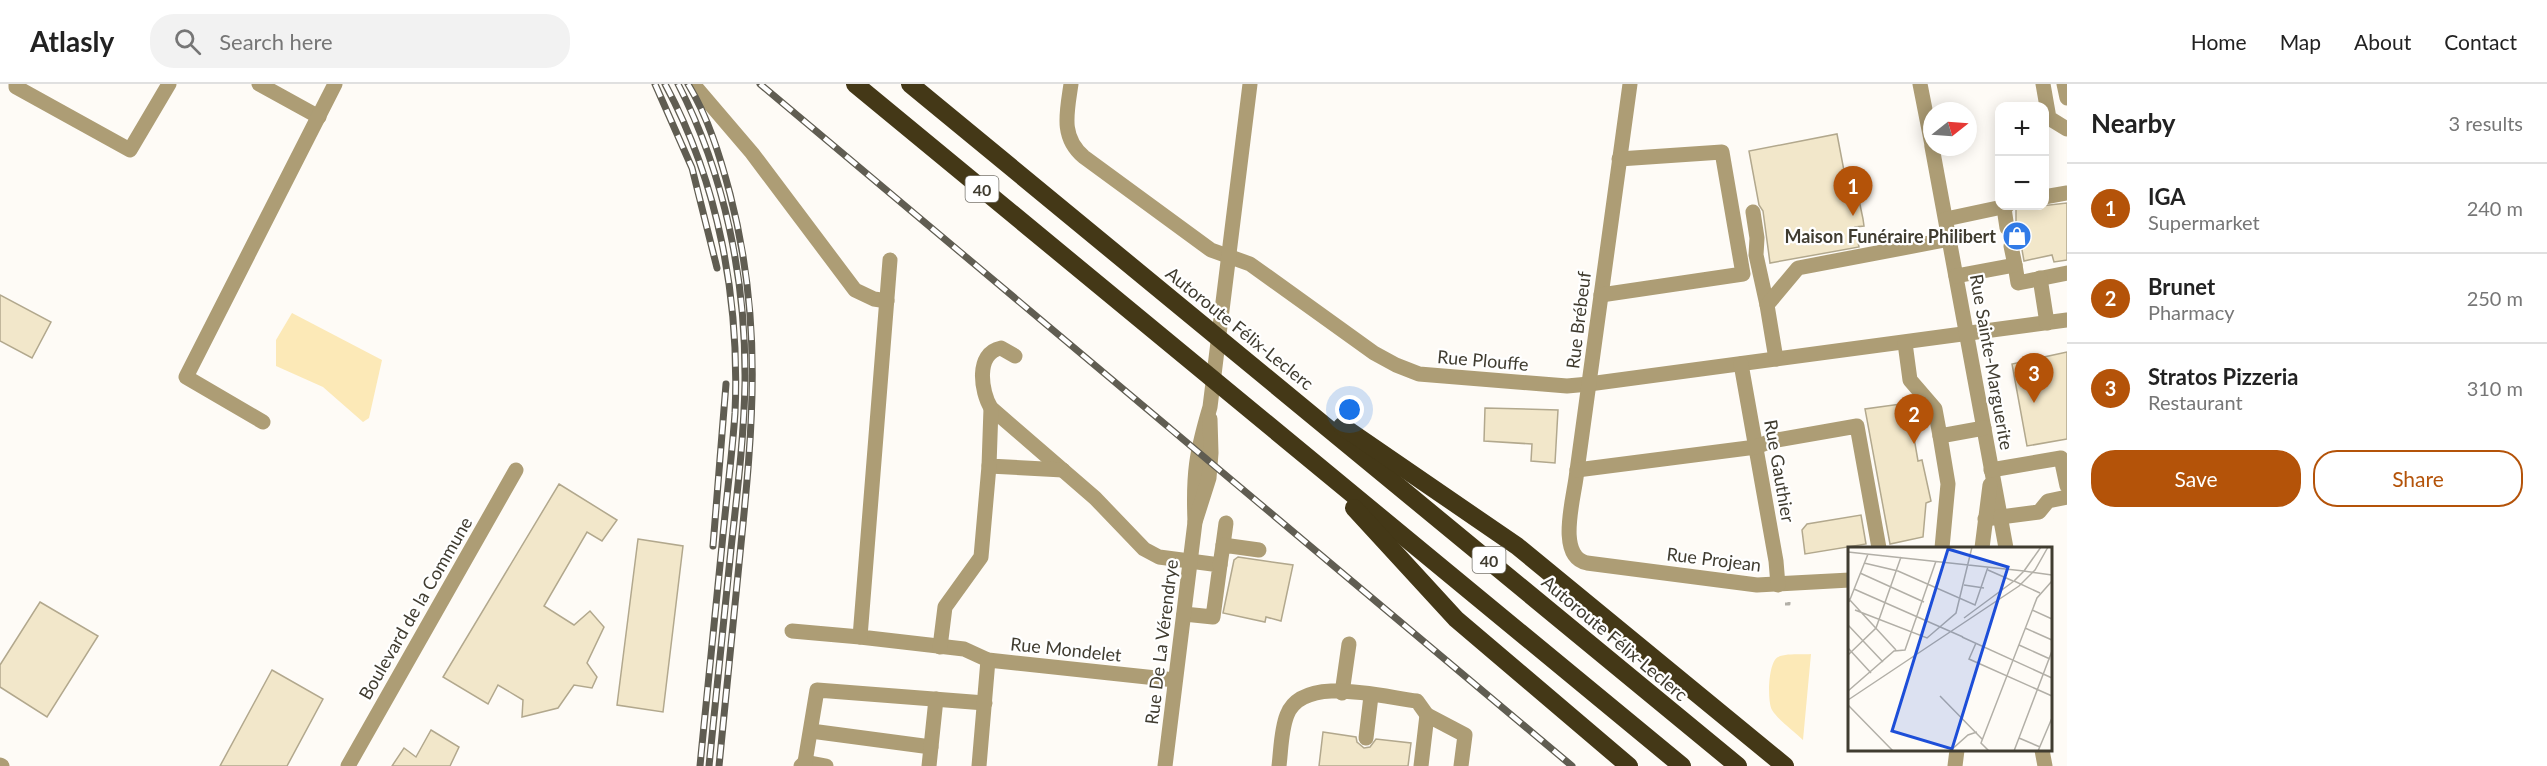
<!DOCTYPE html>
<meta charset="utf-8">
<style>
body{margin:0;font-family:Lato,sans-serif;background:#f2f2f2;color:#222}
.controls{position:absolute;right:18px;top:18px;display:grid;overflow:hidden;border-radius:12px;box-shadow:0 3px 15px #0003}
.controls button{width:54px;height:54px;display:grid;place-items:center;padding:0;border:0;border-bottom:2px solid #e0e0e0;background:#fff;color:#222;font:30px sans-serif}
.compass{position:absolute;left:1923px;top:18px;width:54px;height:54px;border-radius:50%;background:#fff;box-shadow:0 3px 15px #0003;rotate:73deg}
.you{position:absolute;left:1350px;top:326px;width:21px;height:21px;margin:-15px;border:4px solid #fff;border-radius:50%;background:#1a73e8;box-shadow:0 0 0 9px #1a73e833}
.badge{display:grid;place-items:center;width:39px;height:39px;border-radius:50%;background:#b45309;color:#fff;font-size:20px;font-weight:700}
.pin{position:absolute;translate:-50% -50px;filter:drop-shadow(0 2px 3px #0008)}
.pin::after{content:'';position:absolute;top:32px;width:21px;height:18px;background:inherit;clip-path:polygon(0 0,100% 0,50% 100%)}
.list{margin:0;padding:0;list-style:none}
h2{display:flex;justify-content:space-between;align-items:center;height:78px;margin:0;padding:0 24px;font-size:26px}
h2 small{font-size:20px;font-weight:400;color:#767676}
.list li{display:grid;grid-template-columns:39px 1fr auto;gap:18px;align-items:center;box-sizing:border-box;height:90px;padding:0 24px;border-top:2px solid #e0e0e0}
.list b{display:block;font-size:22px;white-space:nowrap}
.list p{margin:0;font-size:20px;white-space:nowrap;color:#767676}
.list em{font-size:20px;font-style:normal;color:#767676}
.actions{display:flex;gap:12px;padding:18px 24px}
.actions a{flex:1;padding:14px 0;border:2px solid #b45309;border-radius:24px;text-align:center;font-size:21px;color:#b45309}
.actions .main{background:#b45309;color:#fff}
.icon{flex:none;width:33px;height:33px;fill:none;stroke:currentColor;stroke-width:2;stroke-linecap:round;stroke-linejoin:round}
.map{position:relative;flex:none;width:2067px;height:682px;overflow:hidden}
header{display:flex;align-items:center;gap:36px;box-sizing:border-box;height:84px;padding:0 30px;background:#fff;border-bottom:2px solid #e0e0e0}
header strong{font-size:28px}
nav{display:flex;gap:33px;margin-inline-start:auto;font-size:21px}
.search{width:420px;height:54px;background:#f2f2f2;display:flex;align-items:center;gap:15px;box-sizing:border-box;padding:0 21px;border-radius:24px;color:#767676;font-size:22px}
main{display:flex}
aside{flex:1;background:#fff}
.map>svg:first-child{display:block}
</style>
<header>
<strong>Atlasly</strong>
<div class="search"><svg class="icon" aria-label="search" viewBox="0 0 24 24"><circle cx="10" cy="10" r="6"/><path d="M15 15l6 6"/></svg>Search here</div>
<nav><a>Home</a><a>Map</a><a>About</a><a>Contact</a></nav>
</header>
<main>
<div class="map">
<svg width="2067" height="682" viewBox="0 0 2067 682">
<rect width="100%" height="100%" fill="#fefbf6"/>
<g fill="#fce9b7">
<path d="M292,229L382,276L369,334L363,338L323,303L276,282V256Z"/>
<path d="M1811,570L1803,656C1794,647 1779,637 1772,626C1767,617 1768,578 1778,573C1786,569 1802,571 1811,570Z"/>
</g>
<g fill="#f2e7ca" stroke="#b2a88d" stroke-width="1.5">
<path d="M1837,50L1849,113L1858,111L1863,135L1864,142L1855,143L1859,163L1770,179L1763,127L1759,121L1749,67Z"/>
<path d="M2067,119V176L2054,178L2052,171L2024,177L2021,160L2011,153L2016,147V125Z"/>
<path d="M0,211L51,238L32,274L0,257Z"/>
<path d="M2067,268V355L2027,362L2012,280Z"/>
<path d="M1908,319L1918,377L1922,376L1931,417L1926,419L1923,453L1890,460L1865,325Z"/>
<path d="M1485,324L1558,326L1555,379L1531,377L1532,360L1484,357Z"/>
<path d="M559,400L617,436L602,457L587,448L544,522L574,541L590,527L604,543L587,579L597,593L592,604L574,601L558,624L522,633L523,616L498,601L488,620L443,593Z"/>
<path d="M1861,431L1866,460L1805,470L1802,446L1807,440Z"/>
<path d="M638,455L683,462L663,628L617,621Z"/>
<path d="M1238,473L1293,481L1281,537L1266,533L1265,538L1223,529L1234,476Z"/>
<path d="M40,518L98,552L47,633L0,603V581Z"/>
<path d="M272,586L323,615L287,682H220Z"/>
<path d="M431,646L459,663L450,682H392L404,664L416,673Z"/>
<path d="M1323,648L1356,653L1357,658L1364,664L1370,663L1376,655L1411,659L1408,682H1319Z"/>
</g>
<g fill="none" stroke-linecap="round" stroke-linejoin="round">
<path stroke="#b2afa7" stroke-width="3" stroke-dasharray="6 3" stroke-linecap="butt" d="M1785,520H1789V516"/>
<g stroke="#ad9d75" stroke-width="15">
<path d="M16,0V3L130,66L169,0"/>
<path d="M259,0L319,33"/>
<path d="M693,0L752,69L855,206L874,215L887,217"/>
<path d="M1071,0C1067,28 1060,53 1084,73L1211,166L1250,180L1374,269L1396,281L1419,290L1567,302L1589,300L2067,236"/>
<path d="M1630,0L1576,394C1573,417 1557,473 1587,479L1757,501L1850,496"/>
<path d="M1920,0L1932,61"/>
<path d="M2043,0L2049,34L2067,45"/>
<path d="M2064,0L2067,14"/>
<path d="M1932,63L2006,464"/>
<path d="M2044,113L2067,109"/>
<path d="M2004,124L2007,144"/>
<path d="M1753,128L1757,154L1756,171L1767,221"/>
<path d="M1946,135L2007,122"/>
<path d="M890,176L860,553L964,565L988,576L1175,596"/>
<path d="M2015,181L2018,199L2067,189"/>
<path d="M1956,192L2015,181L2011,162"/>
<path d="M2040,194L2047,239"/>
<path d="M1601,211L1743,190L1722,68L1619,75"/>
<path d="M1905,259L1910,296L1935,325L1940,352"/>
<path d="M1015,272L1001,264C975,269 981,308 991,324L1095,414L1144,465L1159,473L1220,481L1213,533L1184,530"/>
<path d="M1776,275L1767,221L1798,184L1950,155"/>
<path d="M1741,280L1776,477L1778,501"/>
<path d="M991,324L989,382L1063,386"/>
<path d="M263,338L186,293L335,0"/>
<path d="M1577,386L1756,363L1771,357L1857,342L1879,464"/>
<path d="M1991,386L2061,374L2067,402"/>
<path d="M1985,435L2039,428L2048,417L2067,413"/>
<path d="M1195,438C1193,390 1196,370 1210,323L1250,0"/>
<path d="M1223,461L1226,439"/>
<path d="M1942,464L1948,400L1940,352L1984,344"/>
<path d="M1982,464L1990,401"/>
<path d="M1220,481L1223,461L1259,466"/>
<path d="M792,547L860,553"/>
<path d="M940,563L945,523L981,473L989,382"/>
<path d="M1342,609L1349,560"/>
<path d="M811,647L931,663"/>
<path d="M1366,654L1371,612"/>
<path d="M2042,666L2045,682"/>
<path d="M805,678L826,682"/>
<path d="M0,681L2,682"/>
<path d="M348,682L516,386"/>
<path d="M801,682L805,678L817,606L985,619"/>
<path d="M929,682L936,615"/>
<path d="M979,682L988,576"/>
<path d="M1165,682L1195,438L1209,394L1211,369L1210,335"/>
<path d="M1279,682C1281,666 1281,646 1287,631C1303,590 1382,613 1417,617L1427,631"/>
<path d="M1421,682L1427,631L1465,651L1461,682"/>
<path d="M1955,682L1957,666"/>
</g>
<g stroke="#443817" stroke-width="18">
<path d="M855,0L1682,682"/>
<path d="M910,0L1738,682"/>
<path d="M1342,342L1517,462L1785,682"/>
<path d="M1354,424L1456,535L1629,682"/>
</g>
<g stroke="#605d52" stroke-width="7">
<g id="rail">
<path d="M655,0L692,84L717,184"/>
<path d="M665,0C719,100 740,217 735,329C732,373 726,417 722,461C715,534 707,608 700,682"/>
<path d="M678,0C725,91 746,196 745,298C744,354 737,410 731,465C724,538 716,610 709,682"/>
<path d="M688,0C708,33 720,72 730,110C763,237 753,342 740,470C733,541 726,611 719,682"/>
<path d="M760,0L1572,682"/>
<path d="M713,462L726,300"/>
</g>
</g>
<use href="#rail" stroke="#fff" stroke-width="4.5" stroke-dasharray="14" stroke-linecap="butt"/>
</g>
<defs>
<g id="shop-disc" transform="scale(1.5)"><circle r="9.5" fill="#317be7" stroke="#fff"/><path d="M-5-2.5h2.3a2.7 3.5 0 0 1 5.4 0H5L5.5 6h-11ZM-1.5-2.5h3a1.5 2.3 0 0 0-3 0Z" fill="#fff"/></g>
</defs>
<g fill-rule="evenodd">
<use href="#shop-disc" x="2017" y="152"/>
</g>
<g text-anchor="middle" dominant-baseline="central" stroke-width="4.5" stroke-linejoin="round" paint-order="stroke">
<g fill="#fff" stroke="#79766e" stroke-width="1.5">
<rect x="965.5" y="92" width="33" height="26" rx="4.5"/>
<rect x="1472.5" y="463" width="33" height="26" rx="4.5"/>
</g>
<g font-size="16" font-weight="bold" fill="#403c30">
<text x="982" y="105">40</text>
<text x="1489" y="476">40</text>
</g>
<g font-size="18" font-weight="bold" fill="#403c30" stroke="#fff" text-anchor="end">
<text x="1996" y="152">Maison Funéraire Philibert</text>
</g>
<g font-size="18" fill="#403c30" stroke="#fff">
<text transform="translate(1578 236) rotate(-83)">Rue Brébeuf</text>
<text transform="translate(1240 244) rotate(39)">Autoroute Félix-Leclerc</text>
<text transform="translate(1483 276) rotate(5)">Rue Plouffe</text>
<text transform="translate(1992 278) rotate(80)">Rue Sainte-Marguerite</text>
<text transform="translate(1780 387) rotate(80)">Rue Gauthier</text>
<text transform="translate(1714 475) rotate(7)">Rue Projean</text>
<text transform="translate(415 524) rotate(-60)">Boulevard de la Commune</text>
<text transform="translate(1615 554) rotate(40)">Autoroute Félix-Leclerc</text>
<text transform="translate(1161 558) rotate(-83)">Rue De La Vérendrye</text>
<text transform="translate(1066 565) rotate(6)">Rue Mondelet</text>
</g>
</g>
<g transform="translate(1848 463)">
<rect width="204" height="204" fill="#fefbf6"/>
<path fill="none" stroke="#b2afa7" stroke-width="1.5" d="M0,5L176,24M16,16L50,24L127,58L140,20M140,23L165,34M176,24L193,0M12,26L76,55M116,38L136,41M6,42L115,90M192,46L166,34L176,24L204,28M0,51L48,103M1,55L20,7M7,63L79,91L108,66L124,0M184,63L204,72M116,71L166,34M0,78L35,115M177,81L204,93M114,90L204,131M128,96L121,112L204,149M171,98L202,112M0,101L23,126M0,108L28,81L53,10M0,144L46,104L57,103L88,14M92,149L134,192M0,153L171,39L187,23L200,0M0,158L45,204M171,191L192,200M102,204L120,188L129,185M141,204L133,196L189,51L204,34M166,204L204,104M190,204L204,171"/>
<path fill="#1d4ed8" fill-opacity="0.15" stroke="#1d4ed8" stroke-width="3" d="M100,2L160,20L104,202L44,184Z"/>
<rect width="204" height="204" fill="none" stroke="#403c30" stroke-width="3"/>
</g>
</svg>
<div class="controls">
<button>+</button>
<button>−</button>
</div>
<svg class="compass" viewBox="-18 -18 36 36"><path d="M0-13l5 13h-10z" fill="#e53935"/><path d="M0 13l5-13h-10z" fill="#767676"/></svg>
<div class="you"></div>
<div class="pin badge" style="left:1853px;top:132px">1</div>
<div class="pin badge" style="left:1914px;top:360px">2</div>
<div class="pin badge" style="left:2034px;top:319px">3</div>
</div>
<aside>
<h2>Nearby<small>3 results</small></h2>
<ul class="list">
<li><span class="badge">1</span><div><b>IGA</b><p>Supermarket</p></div><em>240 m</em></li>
<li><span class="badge">2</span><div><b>Brunet</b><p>Pharmacy</p></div><em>250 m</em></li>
<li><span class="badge">3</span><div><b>Stratos Pizzeria</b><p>Restaurant</p></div><em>310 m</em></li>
</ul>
<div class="actions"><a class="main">Save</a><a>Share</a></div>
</aside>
</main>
